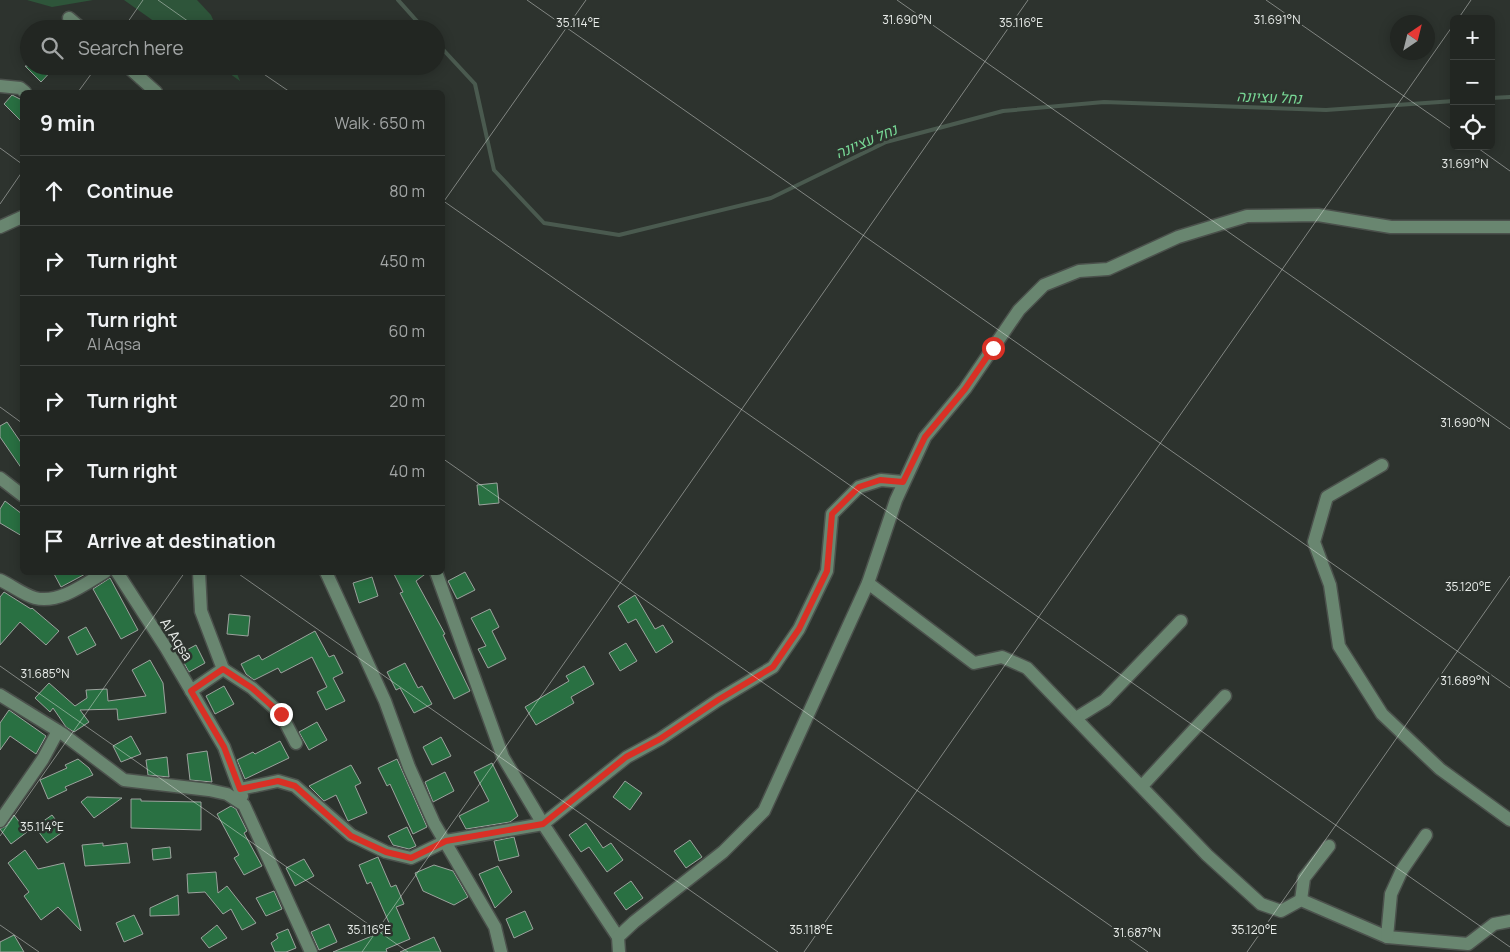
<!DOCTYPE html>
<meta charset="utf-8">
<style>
body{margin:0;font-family:Manrope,Heebo,sans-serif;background:#2a2e2a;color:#f1f3f6}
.controls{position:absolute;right:15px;top:15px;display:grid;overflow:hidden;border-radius:8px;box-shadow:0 2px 12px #0003}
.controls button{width:45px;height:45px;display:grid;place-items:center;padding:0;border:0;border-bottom:1px solid #3f4340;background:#222622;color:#f1f3f6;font:25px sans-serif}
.compass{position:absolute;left:1390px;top:15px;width:45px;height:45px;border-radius:50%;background:#222622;box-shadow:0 2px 12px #0003;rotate:35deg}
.stop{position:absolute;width:15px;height:15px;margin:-11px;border:4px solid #d93025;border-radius:50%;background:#fff}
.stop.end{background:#d93025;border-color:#fff;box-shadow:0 1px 5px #0008}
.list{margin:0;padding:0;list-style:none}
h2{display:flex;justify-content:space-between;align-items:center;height:65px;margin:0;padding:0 20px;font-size:21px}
h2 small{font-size:16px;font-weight:400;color:#a2a5a5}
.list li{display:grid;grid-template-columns:32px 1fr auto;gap:15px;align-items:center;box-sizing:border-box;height:70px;padding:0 20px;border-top:1px solid #3f4340}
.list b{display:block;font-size:19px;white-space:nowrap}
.list p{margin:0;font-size:16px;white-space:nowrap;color:#a2a5a5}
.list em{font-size:16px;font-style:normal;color:#a2a5a5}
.icon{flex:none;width:28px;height:28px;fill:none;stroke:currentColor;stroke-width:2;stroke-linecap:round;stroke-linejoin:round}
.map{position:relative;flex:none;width:1510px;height:952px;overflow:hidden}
.search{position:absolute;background:#222622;box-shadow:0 2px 12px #0003;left:20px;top:20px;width:425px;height:55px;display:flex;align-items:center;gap:12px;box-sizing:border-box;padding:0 18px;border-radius:28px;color:#a2a5a5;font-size:19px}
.panel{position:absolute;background:#222622;box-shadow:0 2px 12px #0003;left:20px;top:90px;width:425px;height:485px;border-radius:8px}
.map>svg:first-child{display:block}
</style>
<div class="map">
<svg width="1510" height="952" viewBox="0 0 1510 952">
<rect width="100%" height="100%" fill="#2d332e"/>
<g fill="#2e553a">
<path d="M27,0H93L52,7Z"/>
<path d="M124,0H197L211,15L217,29H165Z"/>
<path d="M219,66H234L240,81Z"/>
</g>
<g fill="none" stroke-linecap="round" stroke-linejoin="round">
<g stroke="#4a5a4f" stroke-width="4">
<path d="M398,0L424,29"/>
<path d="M436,42L475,84L494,170L544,223L619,235L771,198L886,142L1003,111L1104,102L1326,110L1454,101"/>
<path d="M1491,98L1510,97"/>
</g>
</g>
<g fill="#297042" stroke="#9ca39e">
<path d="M25,66H56L41,82Z"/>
<path d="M12,95L22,100V122L4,104Z"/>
<path d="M7,422L22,444V469L0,437V426Z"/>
<path d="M497,483L499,503L479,505L477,485Z"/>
<path d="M5,501L22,514V536L0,523V509Z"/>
<path d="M53,572H89L61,587Z"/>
<path d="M393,572H428L416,581L445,634L443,635L470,691L454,699L400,593L403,592Z"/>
<path d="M465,572L475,590L457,599L448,581Z"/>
<path d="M372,577L378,596L359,603L353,583Z"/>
<path d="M110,578L138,630L121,639L93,589Z"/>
<path d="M4,592L31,609L32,608L59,631L46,645L20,622L0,645V597Z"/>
<path d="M635,595L655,629L663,625L673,642L656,653L636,619L628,623L618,606Z"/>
<path d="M490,609L499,627L492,631L506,659L488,668L478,649L486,646L471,618Z"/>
<path d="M229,614L250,616L248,636L227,634Z"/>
<path d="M86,627L96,645L77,655L68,637Z"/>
<path d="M315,631L329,657L334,655L343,673L333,678L345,701L326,710L317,692L327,687L312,657L281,673L278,668L254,680L246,674L241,664L259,655L262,660Z"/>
<path d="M626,643L637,661L620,671L609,653Z"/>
<path d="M196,645L205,663L189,672L179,654Z"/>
<path d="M150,660L163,683L166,713L118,720L117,709L80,710L89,722L74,732L66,727L53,708L50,712L35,698L49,683L75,706L87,698L86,690L107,689L108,701L146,696L132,670Z"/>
<path d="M405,663L418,688L422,686L432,704L414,713L400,688L396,690L387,672Z"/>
<path d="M584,666L594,684L571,697L574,703L536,725L525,707L569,681L566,676Z"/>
<path d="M224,686L234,704L215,714L206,696Z"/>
<path d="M9,710L46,736L36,754L10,736L0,750V723Z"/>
<path d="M317,722L327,740L309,750L299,732Z"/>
<path d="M131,736L141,754L121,762L113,746Z"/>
<path d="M441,737L451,756L432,765L423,747Z"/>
<path d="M280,741L289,758L245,779L237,760L253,752L255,754Z"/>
<path d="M207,751L212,782L190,780L187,754Z"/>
<path d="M167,757L169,777L148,775L146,760Z"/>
<path d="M78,759L89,768L93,775L65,787L67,790L48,799L40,780L67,768L65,765Z"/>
<path d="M397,759L427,827L413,834L390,784L387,786L378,768Z"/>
<path d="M492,763L518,816L510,822L466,829L459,816L489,801L474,772Z"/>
<path d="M351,765L361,783L355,786L367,813L348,821L336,795L324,801L309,786Z"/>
<path d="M445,772L454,791L433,802L425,782Z"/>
<path d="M625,781L642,793L630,810L613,797Z"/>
<path d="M87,797L122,798L94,818L81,802Z"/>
<path d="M131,799H141V801L201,802V830L131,828Z"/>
<path d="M231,806L236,809L247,831L244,833L262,866L244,875L234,858L239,855L217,814Z"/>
<path d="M14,815L27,832L11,844L0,829L6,826Z"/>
<path d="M52,815L64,831L47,843L35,827Z"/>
<path d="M586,823L603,848L611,843L623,860L607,872L589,847L581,852L569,835Z"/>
<path d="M407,827L416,846L409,849L393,845L388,836Z"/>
<path d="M514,837L519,856L499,861L494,841Z"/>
<path d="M690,840L702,857L686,868L674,851Z"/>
<path d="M103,843V846L127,843L130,863L85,866L82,845Z"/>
<path d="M170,847L171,858L153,860L152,849Z"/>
<path d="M25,850L38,869L64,863L81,931L58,907L41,920L24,896L29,892L8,863Z"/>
<path d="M378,857L391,887L396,885L404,904L396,907L410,939L386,949L387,952H333L384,931L382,928L390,925L371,882L367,884L359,865Z"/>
<path d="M304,859L314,876L295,886L286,868Z"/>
<path d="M434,865L453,871L468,897L454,905L423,891L415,873Z"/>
<path d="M498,866L512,892L495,908L479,874Z"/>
<path d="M216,872L218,893L227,886L256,923L242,930L231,909L223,914L205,892L188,893L187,874Z"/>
<path d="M631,881L643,898L626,910L614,893Z"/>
<path d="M274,891L282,909L266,916L256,898Z"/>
<path d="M178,895L179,915L150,916V908Z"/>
<path d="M525,911L533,929L514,938L506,919Z"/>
<path d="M134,915L143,934L124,942L116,923Z"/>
<path d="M329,924L337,942L319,950L311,932Z"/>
<path d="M217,925L227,938L209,948L201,938Z"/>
<path d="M288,929L296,948L286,952H275L271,943L278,938L276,934Z"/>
<path d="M14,935L24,952H0V942Z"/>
<path d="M434,937L441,952H400Z"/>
</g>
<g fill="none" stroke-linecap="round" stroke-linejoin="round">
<g stroke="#4b514c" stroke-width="15">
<g id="minor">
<path d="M69,18L82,29"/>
<path d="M127,66L156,92"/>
<path d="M0,86L20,88L25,92"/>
<path d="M0,227L22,217"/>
<path d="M1382,465L1327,497L1314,542L1330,585L1339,646L1382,714L1440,769L1510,820"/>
<path d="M0,478L22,495"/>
<path d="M117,572L166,648L224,747L242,796"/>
<path d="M326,572L385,701L409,767L434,823L495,927L501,952"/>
<path d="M436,572L503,757L543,824L618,937"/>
<path d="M0,580C11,585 24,595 35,598C59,604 85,584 105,572"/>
<path d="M868,583L974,663L1002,657L1027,668L1207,855L1261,904L1281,911L1301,900L1387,937L1468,944L1494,924L1510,921"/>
<path d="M223,669L252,688L281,714L296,743"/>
<path d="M191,691L223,669L201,611L199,572"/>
<path d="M0,695L63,734L124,780L209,790L227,794L244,805L311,952"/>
<path d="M1076,718L1105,700L1181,621"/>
<path d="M1142,786L1225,696"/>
<path d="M240,789L278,781L295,786L351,835L386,852L411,858L446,841L543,824L627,757L660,739L718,700L773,667L799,629L827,571L832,514L859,487L881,480L903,482"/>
<path d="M0,821L43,759L58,731"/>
<path d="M1301,900L1304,878L1329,846"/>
<path d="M1387,937L1391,894L1402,870L1426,835"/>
<path d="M619,952L618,937L634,922L723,852L764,811L868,583L896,500L925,437L965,389L1019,310L1044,285L1079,271L1108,269L1178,237L1247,216L1318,215L1391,227H1510"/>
</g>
</g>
<use href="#minor" stroke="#698670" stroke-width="12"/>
</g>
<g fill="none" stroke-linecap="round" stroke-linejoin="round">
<path stroke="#d93025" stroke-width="6" d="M281,714L252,688L223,669L191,691L224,747L240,789L278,781L295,786L351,836L386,852L411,858L446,841L543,824L626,757L660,739L718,700L773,667L799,629L827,571L832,514L859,487L880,480L903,482L925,437L965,389L993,348"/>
</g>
<path fill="none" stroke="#e8ece9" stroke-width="1" stroke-opacity="0.45" d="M158,0L199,29M527,0L1510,688M897,0L1510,429M1266,0L1454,131M1458,19L1471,0M123,29L143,0M252,66L290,92M78,92L97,66M1475,146L1510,171M0,148L22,164M442,200L1510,947M0,204L22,172M442,204L586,0M0,407L22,423M442,458L1148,952M236,572L778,952M0,666L408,952M0,836L185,572M0,925L39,952M362,952L1028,0M804,952L1454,24M1247,952L1510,576"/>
<g text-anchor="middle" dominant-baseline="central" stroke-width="5" stroke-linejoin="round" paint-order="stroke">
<g font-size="14" fill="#e8ece9" stroke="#2d332e">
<text transform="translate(177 639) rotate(58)">Al Aqsa</text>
</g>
<g font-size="15" font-style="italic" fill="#77d795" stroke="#2d332e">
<text transform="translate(1269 97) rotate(2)">נחל עציונה</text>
<text transform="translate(866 141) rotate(-23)">נחל עציונה</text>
</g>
</g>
<g font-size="12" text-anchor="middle" fill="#e8ece9" stroke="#2d332e" stroke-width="5" stroke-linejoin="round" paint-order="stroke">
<text x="907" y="24">31.690°N</text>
<text x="1277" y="24">31.691°N</text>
<text x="578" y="27">35.114°E</text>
<text x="1021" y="27">35.116°E</text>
<text x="1465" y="168">31.691°N</text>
<text x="1465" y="427">31.690°N</text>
<text x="1468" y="591">35.120°E</text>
<text x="45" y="678">31.685°N</text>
<text x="1465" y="685">31.689°N</text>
<text x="42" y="831">35.114°E</text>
<text x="369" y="934">35.116°E</text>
<text x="811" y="934">35.118°E</text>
<text x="1254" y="934">35.120°E</text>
<text x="1137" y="937">31.687°N</text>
</g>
</svg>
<div class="controls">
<button>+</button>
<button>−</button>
<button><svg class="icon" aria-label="locate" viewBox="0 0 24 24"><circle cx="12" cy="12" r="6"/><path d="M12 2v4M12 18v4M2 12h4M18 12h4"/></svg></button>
</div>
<svg class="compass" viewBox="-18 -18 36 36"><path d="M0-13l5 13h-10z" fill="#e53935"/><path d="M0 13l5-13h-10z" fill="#a2a5a5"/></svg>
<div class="stop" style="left:993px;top:348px"></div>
<div class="stop end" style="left:281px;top:714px"></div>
<div class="search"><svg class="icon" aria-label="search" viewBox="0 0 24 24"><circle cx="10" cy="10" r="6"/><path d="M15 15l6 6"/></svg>Search here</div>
<section class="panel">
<h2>9 min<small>Walk · 650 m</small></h2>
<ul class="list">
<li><svg class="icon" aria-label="ahead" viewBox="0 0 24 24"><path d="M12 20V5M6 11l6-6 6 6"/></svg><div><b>Continue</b></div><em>80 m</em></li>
<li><svg class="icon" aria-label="right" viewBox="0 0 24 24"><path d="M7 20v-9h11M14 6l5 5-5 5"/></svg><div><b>Turn right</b></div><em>450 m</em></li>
<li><svg class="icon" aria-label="right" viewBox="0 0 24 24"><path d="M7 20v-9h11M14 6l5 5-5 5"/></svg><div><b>Turn right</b><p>Al Aqsa</p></div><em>60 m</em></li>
<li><svg class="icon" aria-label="right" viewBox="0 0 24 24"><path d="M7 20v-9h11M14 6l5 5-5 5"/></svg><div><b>Turn right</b></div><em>20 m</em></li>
<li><svg class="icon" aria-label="right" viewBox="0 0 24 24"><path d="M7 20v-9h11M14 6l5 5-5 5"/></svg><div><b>Turn right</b></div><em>40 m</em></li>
<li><svg class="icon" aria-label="arrive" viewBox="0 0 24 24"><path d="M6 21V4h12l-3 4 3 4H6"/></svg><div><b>Arrive at destination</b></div></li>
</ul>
</section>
</div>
